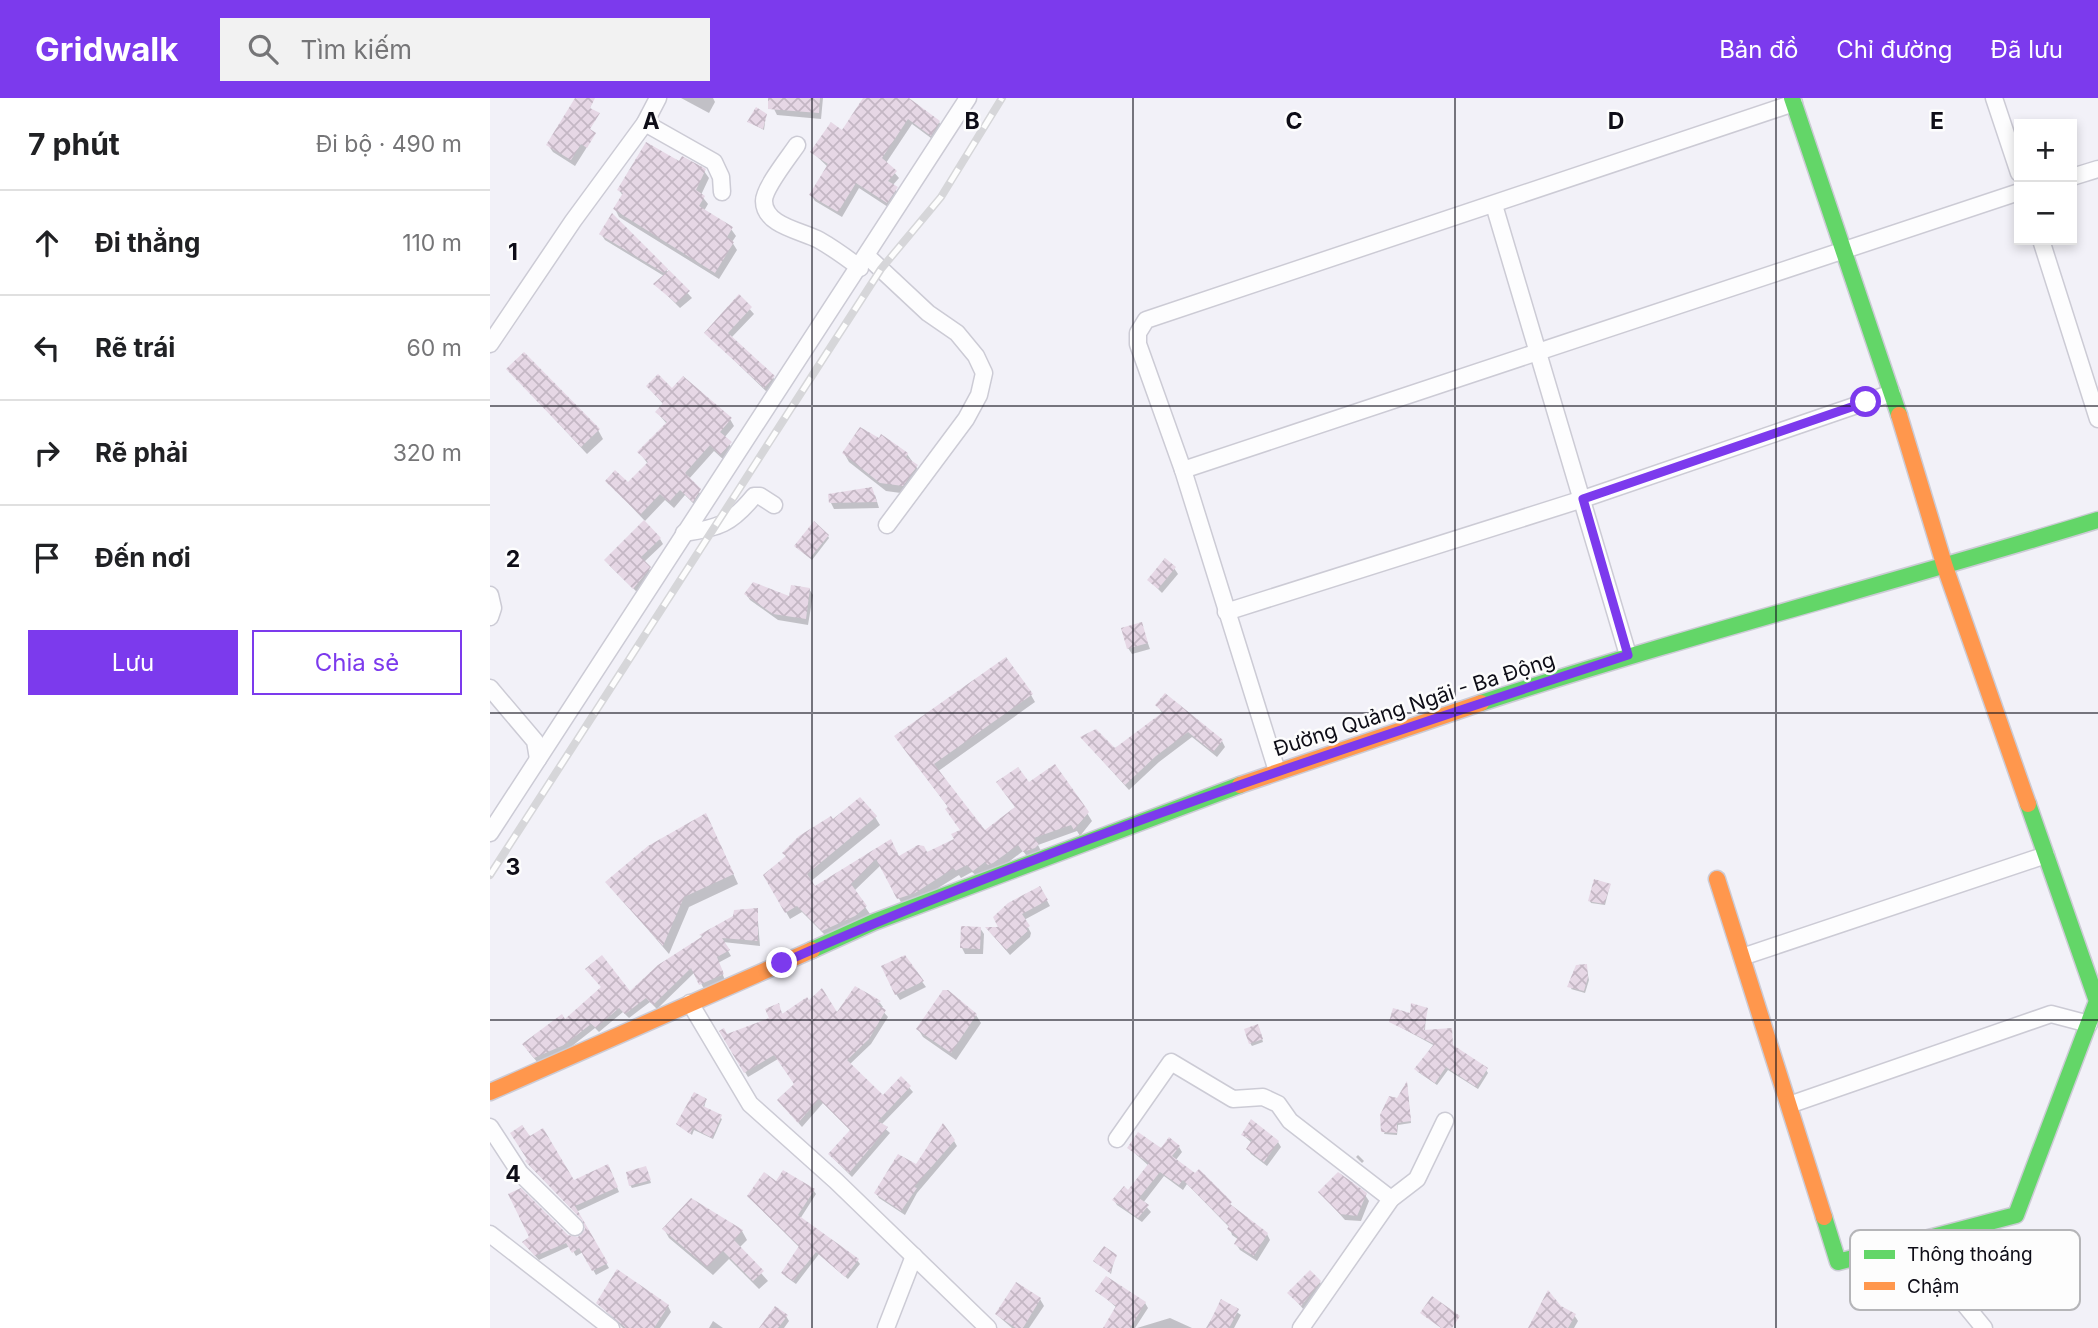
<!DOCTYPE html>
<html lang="vi">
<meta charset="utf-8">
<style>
body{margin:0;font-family:Inter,sans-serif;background:#f2f2f2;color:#202124}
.controls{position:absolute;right:21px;top:21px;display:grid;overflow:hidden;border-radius:0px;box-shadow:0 4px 10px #0003}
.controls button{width:63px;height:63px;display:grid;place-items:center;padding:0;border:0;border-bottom:2px solid #e0e0e0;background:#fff;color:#202124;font:35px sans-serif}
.stop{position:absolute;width:21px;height:21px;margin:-16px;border:5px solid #7c3aed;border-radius:50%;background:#fff}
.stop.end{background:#7c3aed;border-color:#fff;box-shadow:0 2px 7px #0008}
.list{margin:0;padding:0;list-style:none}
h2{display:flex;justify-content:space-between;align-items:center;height:91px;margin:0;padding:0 28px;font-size:30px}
h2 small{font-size:23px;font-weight:400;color:#757577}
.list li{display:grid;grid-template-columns:46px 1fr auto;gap:21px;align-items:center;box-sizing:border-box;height:105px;padding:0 28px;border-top:2px solid #e0e0e0}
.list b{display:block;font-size:26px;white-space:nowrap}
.list em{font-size:23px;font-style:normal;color:#757577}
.actions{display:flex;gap:14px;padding:21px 28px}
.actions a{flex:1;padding:16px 0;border:2px solid #7c3aed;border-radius:0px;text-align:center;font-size:24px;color:#7c3aed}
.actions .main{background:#7c3aed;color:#fff}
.icon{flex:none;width:38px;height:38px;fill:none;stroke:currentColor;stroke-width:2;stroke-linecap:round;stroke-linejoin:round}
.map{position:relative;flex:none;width:1608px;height:1230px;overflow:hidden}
header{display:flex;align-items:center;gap:42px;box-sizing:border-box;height:98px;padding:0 35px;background:#7c3aed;color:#fff}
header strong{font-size:33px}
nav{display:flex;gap:38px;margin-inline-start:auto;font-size:24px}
.search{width:490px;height:63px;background:#f2f2f2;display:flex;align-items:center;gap:18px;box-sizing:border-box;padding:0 24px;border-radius:0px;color:#757577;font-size:26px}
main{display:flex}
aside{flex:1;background:#fff}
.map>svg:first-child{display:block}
</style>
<header>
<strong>Gridwalk</strong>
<div class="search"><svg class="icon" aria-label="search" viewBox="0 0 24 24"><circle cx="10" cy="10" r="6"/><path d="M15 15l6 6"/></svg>Tìm kiếm</div>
<nav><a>Bản đồ</a><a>Chỉ đường</a><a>Đã lưu</a></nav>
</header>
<main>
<aside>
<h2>7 phút<small>Đi bộ · 490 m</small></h2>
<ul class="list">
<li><svg class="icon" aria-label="ahead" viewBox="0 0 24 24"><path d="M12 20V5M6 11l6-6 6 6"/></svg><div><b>Đi thẳng</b></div><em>110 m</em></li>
<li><svg class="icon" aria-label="left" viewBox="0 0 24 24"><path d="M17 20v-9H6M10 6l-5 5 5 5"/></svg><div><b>Rẽ trái</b></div><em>60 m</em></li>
<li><svg class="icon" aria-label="right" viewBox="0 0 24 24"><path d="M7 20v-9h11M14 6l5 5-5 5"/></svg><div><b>Rẽ phải</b></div><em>320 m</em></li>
<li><svg class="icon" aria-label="arrive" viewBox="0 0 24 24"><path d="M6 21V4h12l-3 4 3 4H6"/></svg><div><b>Đến nơi</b></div></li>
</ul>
<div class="actions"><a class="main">Lưu</a><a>Chia sẻ</a></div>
</aside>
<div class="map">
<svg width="1608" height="1230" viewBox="0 0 1608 1230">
<defs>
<pattern id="building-cross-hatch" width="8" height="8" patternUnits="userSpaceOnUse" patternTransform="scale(1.75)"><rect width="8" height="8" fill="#e6d7e5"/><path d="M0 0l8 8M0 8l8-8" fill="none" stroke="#c4b7c4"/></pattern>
</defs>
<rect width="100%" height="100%" fill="#f2f1f8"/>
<g fill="#0003">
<path d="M87,0H104L88,40L97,49L85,68L63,54L58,47Z"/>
<path d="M191,0H223L225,4L219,15Z"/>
<path d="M285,0H333L331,21L287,17L284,11Z"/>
<path d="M375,0H416L449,24L453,31L445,43L422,26L396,65L409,80L402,88L410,97L401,111L369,90L352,119L325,103L321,97L338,69L322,54L352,34Z"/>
<path d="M276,17L274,32L259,24Z"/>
<path d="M189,66L214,73L219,80L211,97L218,106L214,113L241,131L246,138L242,144L247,152L229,181L129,119L125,111L133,98L129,92Z"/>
<path d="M111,136L176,172L202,200L190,210L166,186L174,178L115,142Z"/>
<path d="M249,199L264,216L241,240L283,279L286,285L278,295L216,235Z"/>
<path d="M18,271L108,332L113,341L97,356Z"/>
<path d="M158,289L182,292L240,321L244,328L234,340L244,352L235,363L224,353L198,382L213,399L207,409L195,397L184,410L175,402L155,423L117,383L138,387L158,366L149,354L177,326L167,314L174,307Z"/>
<path d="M354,355L417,356L432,377L418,396L396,393L359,364Z"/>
<path d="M385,397L389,410L344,411L341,405Z"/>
<path d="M338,438L339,440L322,462L307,450Z"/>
<path d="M170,441L173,446L154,464L162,475L147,494L119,467Z"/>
<path d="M684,470L688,476L672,495L659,482Z"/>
<path d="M319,491L323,497L318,527L288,522L260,502L256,496L300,501Z"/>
<path d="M651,526L660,551L642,556L638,550Z"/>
<path d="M541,597L545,604L447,674L494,734L527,710L539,687L597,715L602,723L590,738L587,733L548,747L552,755L539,761L533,753L507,773L488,779L482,774L471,780L469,777L429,802L413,808L391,767L364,793L380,816L337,839L312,814L300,821L275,777L343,724L385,719L390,727L320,784L324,790L400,744L409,760L437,757L466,742L471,733L459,710L411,646Z"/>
<path d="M667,607L732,643L735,649L727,659L702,639L669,664L639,692L592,640L625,652L673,616Z"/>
<path d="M216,717L248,786L199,809L179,856L118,785Z"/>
<path d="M1120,787L1115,807L1101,805L1100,803Z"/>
<path d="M550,790L560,808L534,822L541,835L540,839L520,857L501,835L511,831Z"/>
<path d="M267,812L270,848L233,844L241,858L228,865L235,882L214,891L205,874L167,911L160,904L139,920L133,914L109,934L105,930L77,952L48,965L37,952L75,923L140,895L213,840L211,838L245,819Z"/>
<path d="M490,830L494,836L493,856H475L472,850Z"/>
<path d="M414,859L436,889L410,902L406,896Z"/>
<path d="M1096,868L1099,882L1095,895L1081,891Z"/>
<path d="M366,890L390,905L393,909L390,910L398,919L381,946L359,967L393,1000L411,980L423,994L391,1027L400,1035L362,1079L340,1057L361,1033L333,1005L312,1029L289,1003L305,987L288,961L258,979L231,934L237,938L281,921L288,907L293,917H346Z"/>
<path d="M936,912L935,933L961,932L963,950L996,972L998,975L988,991L958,972L947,987L928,974L926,971L945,948L901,924Z"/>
<path d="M486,917L491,925L466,962L433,939L428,931Z"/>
<path d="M769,930L773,944L762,948L760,945Z"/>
<path d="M917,987L921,1025L908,1027L907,1037L894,1036L907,1002Z"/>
<path d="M216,1002L214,1010L232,1021L223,1041L204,1032L202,1037L188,1026Z"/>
<path d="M753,1037L788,1044L791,1049L777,1068L761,1056L758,1051L762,1045Z"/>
<path d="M39,1040L84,1084L120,1073L129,1094L86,1114L88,1117L40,1068L37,1064Z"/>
<path d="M464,1043L467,1048L427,1095L415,1117L389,1100L386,1095Z"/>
<path d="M689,1049L692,1054L685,1063L777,1136L780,1142L767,1163L750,1152L746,1146L749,1142L742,1137L740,1130L697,1086L693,1092L674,1078L653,1105L661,1114L652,1124L627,1107L624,1102L639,1094L659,1068L639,1050L671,1053Z"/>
<path d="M868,1057L874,1063L872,1065L866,1059Z"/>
<path d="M157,1073L161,1085L142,1090L140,1087Z"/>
<path d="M286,1085L323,1092L326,1096L310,1121L367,1162L370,1166L358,1181L329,1156L306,1186L296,1179L293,1175L310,1150L262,1102Z"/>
<path d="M830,1094L875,1097L879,1103L871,1123L855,1122Z"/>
<path d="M201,1102L252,1133L257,1142L249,1150L278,1183L269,1191L239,1161L223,1177L179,1140L174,1131Z"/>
<path d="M97,1132L119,1170L106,1177L93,1154L86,1158L80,1148L49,1162L37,1149L77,1139L89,1141Z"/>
<path d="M625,1158L621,1176L605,1163Z"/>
<path d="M830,1184L833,1190L815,1213L799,1195Z"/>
<path d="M526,1186L550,1201L554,1208L539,1230H522L507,1217Z"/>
<path d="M608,1193L655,1205L658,1210L645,1230H617L627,1210Z"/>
<path d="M732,1204L751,1217L744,1230H716Z"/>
<path d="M108,1205L178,1208L181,1214L170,1230H133Z"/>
<path d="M1070,1210L1084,1217L1088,1223L1084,1230H1040Z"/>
<path d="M296,1218L299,1223L294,1230H271Z"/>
<path d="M680,1220L702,1230H647Z"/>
<path d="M223,1223L233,1230H219Z"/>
</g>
<g fill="url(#building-cross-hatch)">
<path d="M85,0H105L100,10L110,15L100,31L106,35L97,50L91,46L81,62L56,47Z"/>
<path d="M278,0H330L329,15L278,11Z"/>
<path d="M373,0H419L450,23L441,38L418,21L392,60L407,73L398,83L408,89L397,105L366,85L348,114L319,97L338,66L320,54L341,24L352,32Z"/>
<path d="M266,9L277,16L273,31L257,24Z"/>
<path d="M156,44L189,63L192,58L216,71L206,92L215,98L209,108L243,129L237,139L244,144L225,175L123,111L133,95L127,92Z"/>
<path d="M122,115L178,171L174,175L109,136Z"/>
<path d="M179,172L200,193L186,205L163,186Z"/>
<path d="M249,196L262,209L238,235L285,278L274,290L214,235Z"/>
<path d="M34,254L110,331L91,349L16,271Z"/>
<path d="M168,276L182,290L193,278L242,320L230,334L242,344L230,357L220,347L195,375L211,391L203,404L190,392L179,404L170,396L150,417L115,383L125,372L138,384L158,364L147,354L177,324L165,314L173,305L156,288Z"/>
<path d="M370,329L389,340L391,336L418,355L416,359L428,367L413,388L390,385L352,355Z"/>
<path d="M382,389L387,404L339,405L338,396Z"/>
<path d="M154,422L171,440L151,459L161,469L143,491L114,462Z"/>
<path d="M324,423L339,437L320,460L304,448Z"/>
<path d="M675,460L686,469L668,491L657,482Z"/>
<path d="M263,484L299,498L301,487L320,490L316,521L283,516L254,496Z"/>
<path d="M652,524L658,545L637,551L631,530Z"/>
<path d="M516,559L543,596L444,666L495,732L525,709L506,684L528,669L539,684L565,666L599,714L584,732L581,727L544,740L549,746L545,750L533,754L528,747L503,765L498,767L495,764L483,773L477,767L465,773L464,770L425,795L407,801L386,761L361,786L377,808L365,818L332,833L307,808L295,815L273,777L296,758L292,755L309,738L341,718L343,721L370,699L387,718L317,776L325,788L401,741L409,758L428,747L434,748L437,754L464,741L461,736L470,732L455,711L458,709L404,638Z"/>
<path d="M675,595L733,642L723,654L698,634L666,658L635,687L590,639L606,631L625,650L673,614L665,607Z"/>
<path d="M216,715L244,776L194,799L173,848L115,784L158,748Z"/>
<path d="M1104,781L1121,786L1114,806L1098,803Z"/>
<path d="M550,788L558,802L532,816L540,828L536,831L538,833L516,852L495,829H508L503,819L518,805Z"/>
<path d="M268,810V843L232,840L240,852L227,859L234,876L209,887L201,870L163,907L156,900L135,916L129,910L106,930L101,926L74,947L44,960L32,946L72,916L75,921L111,889L95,871L112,857L140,893L168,867L213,838L209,837L243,818L244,812Z"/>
<path d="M471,828L491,829L490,851L470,850Z"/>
<path d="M415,857L434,883L405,897L391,868Z"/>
<path d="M1097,866L1098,879L1094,893L1077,889L1086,867Z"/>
<path d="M365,888L391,903L387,906L396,912L379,941L357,962L393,997L411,978L421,988L388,1023L398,1029L359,1075L338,1056L360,1032L329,1001L308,1025L287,1002L304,986L284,957L254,975L229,933L234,930L237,936L279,920L275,911L289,905L292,916L317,899L319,902L332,890L347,914Z"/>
<path d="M453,892H458L487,916L461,955L426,931Z"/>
<path d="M921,905L938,910L934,932L962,930L963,947L998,970L986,989L956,969L945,985L924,971L944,946L899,924L903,910L920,915Z"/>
<path d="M768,926L773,941L759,946L754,931Z"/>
<path d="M917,983L921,1023L907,1025V1035L891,1034L890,1017L899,998L907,1000Z"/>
<path d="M204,994L217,1001L213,1008L232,1017L222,1040L203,1030L200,1036L186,1026Z"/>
<path d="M761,1021L789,1043L774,1064L756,1051L762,1042L751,1037Z"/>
<path d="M453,1025L465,1042L424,1089L427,1090L411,1113L384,1095L408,1056L426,1066Z"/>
<path d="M32,1027L40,1038L53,1030L84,1082L118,1066L128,1089L85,1108L118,1165L102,1173L89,1150L82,1155L76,1145L45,1158L32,1144L39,1139L18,1096L31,1090L78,1137L88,1139L95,1131L92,1122L35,1063L37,1061L20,1035Z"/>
<path d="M648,1034L671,1050L679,1039L690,1048L682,1058L705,1075L709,1071L742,1104L740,1106L778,1135L764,1158L744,1146L748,1139L737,1131L739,1128L693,1082L689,1087L670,1074L649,1100L659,1107L648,1120L622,1102L634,1088L638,1092L659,1065L637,1050Z"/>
<path d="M156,1068L161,1082L139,1088L136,1074Z"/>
<path d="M293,1072L325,1091L308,1117L369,1161L355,1179L326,1154L303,1183L291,1175L309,1148L257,1098L274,1074L286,1083Z"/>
<path d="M848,1074L877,1095L867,1118L850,1116L828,1094Z"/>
<path d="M201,1100L253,1132L244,1142L274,1173L263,1183L233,1153L217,1169L172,1131Z"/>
<path d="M614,1148L627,1157L620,1175L603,1163Z"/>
<path d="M127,1171L179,1207L164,1230H136L106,1205Z"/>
<path d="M820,1172L831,1183L811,1208L797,1195Z"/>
<path d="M616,1178L656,1204L640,1230H613L626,1208L605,1193Z"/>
<path d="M526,1184L551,1200L533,1230H526L505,1216Z"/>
<path d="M1058,1192L1071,1208L1086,1216L1078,1230H1038Z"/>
<path d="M942,1198L970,1218L962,1230H951L930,1215Z"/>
<path d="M731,1201L749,1211L739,1230H717Z"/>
<path d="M285,1208L298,1217L288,1230H269Z"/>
</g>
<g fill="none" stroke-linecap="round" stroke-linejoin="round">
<g stroke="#cccbd5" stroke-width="19">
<g id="street">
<path d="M1504,0L1529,75"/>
<path d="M155,25L224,64L231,79L232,94"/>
<path d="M307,47C299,59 274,90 274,103C274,128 313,133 329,142C343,150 357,160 370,170"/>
<path d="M1582,79L1608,71"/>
<path d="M1004,107L1138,557"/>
<path d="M1551,142L1608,321"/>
<path d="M377,158L438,215L467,235L486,258L494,275L489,297L476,321L397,427"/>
<path d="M0,246L83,123L155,25L168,0"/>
<path d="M693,372L1529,94"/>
<path d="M194,435C229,430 241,426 264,398H270L284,407"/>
<path d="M0,497L3,510L0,519"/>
<path d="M736,514L1093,401L1402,295"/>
<path d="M0,590L45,643L48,661"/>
<path d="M787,673L693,372L648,246V235L656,222L1304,5"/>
<path d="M0,735L478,0"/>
<path d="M1252,859L1556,757"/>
<path d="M200,905L260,1006L346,1083L498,1230"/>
<path d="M1299,1007L1561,916L1599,926"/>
<path d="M0,1029L30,1075L85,1129"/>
<path d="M627,1041L681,964L743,1001L773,999L788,1006L800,1023L901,1101"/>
<path d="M0,1136L121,1230"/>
<path d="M1462,1191L1494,1230"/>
<path d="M396,1230L424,1158"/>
<path d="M811,1230L901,1101L927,1081L955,1023"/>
</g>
</g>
<g stroke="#cccbd5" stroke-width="19">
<g id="fast">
<path d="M1302,0L1409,317"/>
<path d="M991,605C1195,538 1403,485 1608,422"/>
<path d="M322,852L384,824L750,687"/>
<path d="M1334,1119L1348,1164L1526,1117L1607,903L1538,706"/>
</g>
</g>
<g stroke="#cccbd5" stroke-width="19">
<g id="slow">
<path d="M1409,317L1455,469L1538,706"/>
<path d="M750,687L991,605"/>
<path d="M1227,781L1334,1119"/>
<path d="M0,994L322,852"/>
</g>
</g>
<use href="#street" stroke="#fdfdfe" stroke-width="16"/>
<use href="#fast" stroke="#63d668" stroke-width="16"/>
<use href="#slow" stroke="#ff974d" stroke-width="16"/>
<g stroke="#d6d6d9" stroke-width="8">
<path id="rail" d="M0,777L391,171L451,99L512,0"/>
</g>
<use href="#rail" stroke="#fdfdfd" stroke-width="5" stroke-dasharray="16" stroke-linecap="butt"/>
</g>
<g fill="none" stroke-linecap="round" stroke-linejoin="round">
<path stroke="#7c3aed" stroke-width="9" d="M292,865C567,744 853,650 1138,557L1093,401L1376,304"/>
</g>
<path fill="none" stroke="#0e0d17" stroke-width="2" stroke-opacity="0.55" d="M322,0V1230M643,0V1230M965,0V1230M1286,0V1230M0,308H1608M0,615H1608M0,922H1608"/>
<g text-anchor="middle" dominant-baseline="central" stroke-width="5" stroke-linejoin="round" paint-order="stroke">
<g font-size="21" fill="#0e0d17" stroke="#fdfdfd">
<text transform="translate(924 606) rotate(-18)">Đường Quảng Ngãi - Ba Động</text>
</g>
</g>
<rect x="1360" y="1132" width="230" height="80" rx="10" fill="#fdfdfd" stroke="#b5b5b8" stroke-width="2"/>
<rect x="1374" y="1152" width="31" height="9" fill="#63d668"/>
<rect x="1374" y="1184" width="31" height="8" fill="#ff974d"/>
<g font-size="19" fill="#0e0d17">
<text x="1417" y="1163">Thông thoáng</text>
<text x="1417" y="1195">Chậm</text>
</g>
<g font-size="23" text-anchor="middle" font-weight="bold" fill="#0e0d17" stroke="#fdfdfd" stroke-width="5" stroke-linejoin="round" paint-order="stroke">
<text x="161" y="31">A</text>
<text x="482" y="31">B</text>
<text x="804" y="31">C</text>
<text x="1126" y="31">D</text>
<text x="1447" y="31">E</text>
<text x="23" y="162">1</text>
<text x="23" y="469">2</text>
<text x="23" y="777">3</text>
<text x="23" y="1084">4</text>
</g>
</svg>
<div class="controls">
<button>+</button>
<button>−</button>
</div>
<div class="stop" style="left:1376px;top:304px"></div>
<div class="stop end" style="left:292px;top:865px"></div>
</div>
</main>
